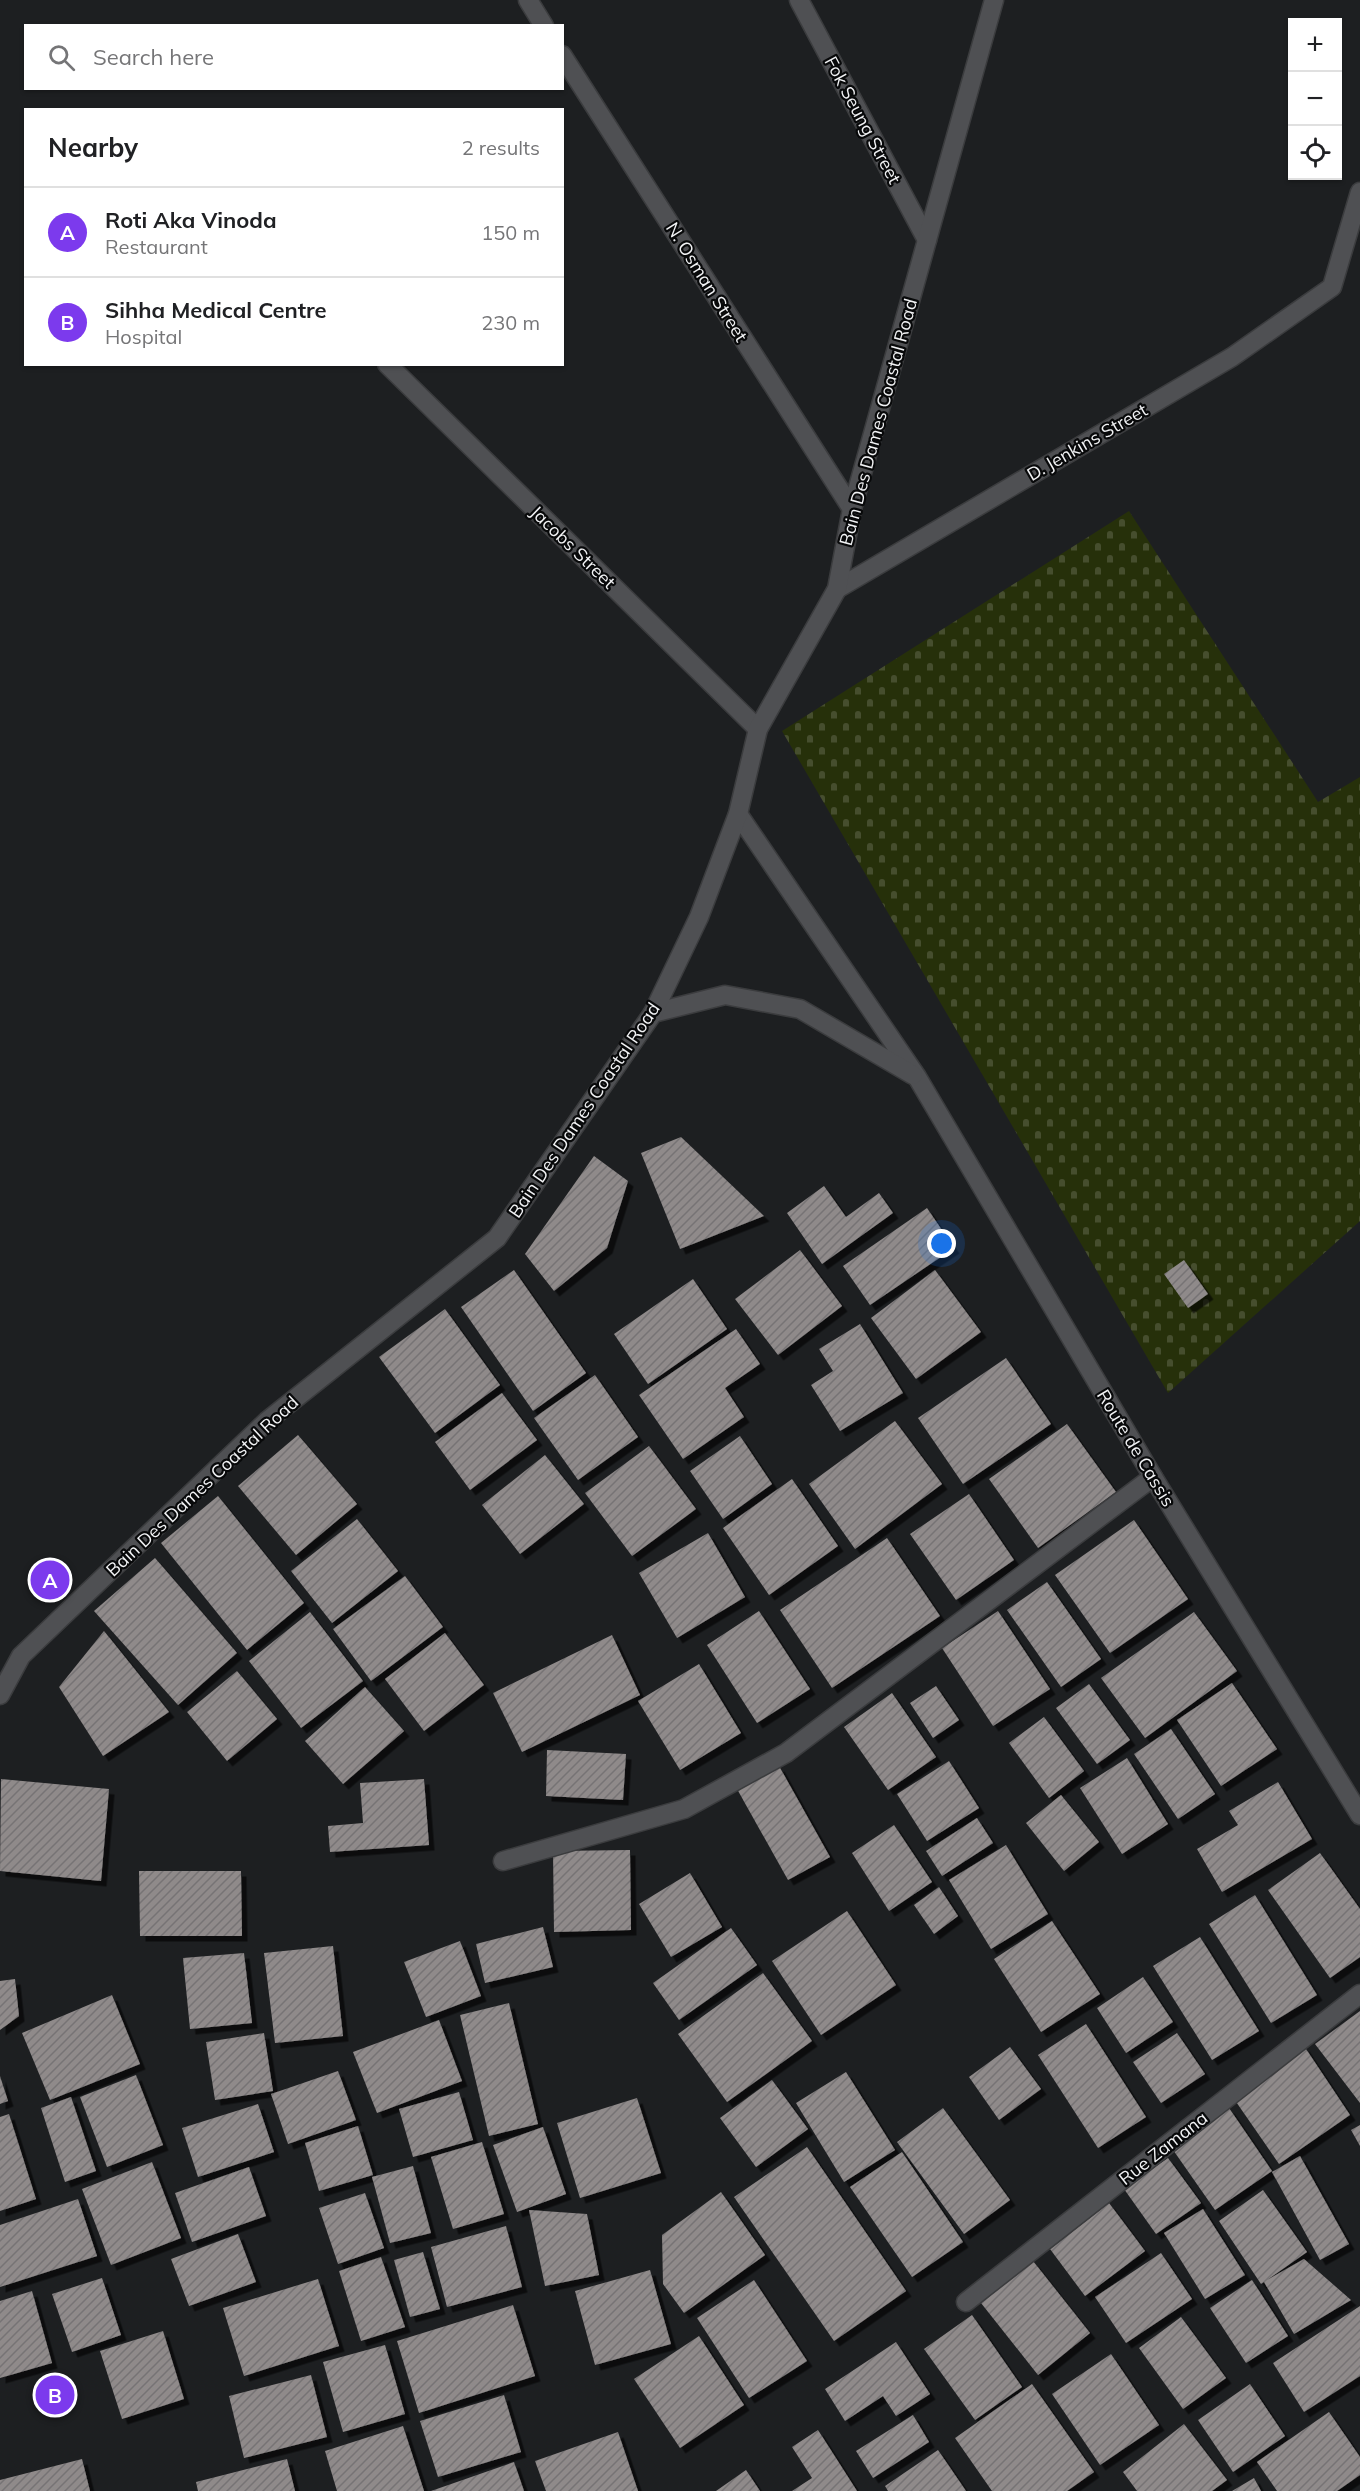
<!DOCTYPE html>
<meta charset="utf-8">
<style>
body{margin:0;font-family:Mulish,sans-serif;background:#f2f2f2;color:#202124}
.controls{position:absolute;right:18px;top:18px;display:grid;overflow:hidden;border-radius:0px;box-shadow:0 2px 4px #0004}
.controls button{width:54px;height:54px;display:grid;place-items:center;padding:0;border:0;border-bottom:2px solid #e0e0e0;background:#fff;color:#202124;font:30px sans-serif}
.you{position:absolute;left:942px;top:1244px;width:21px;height:21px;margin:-15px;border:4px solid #fff;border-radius:50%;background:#1a73e8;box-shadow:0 0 0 9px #1a73e833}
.badge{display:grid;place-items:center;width:39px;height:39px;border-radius:50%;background:#7c3aed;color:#fff;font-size:20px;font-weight:700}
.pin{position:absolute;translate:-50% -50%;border:3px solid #fff;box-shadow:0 2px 6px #0006}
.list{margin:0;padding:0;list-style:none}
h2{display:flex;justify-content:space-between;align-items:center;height:78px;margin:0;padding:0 24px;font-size:26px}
h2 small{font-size:20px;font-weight:400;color:#757577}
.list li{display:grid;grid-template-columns:39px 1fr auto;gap:18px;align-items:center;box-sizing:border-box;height:90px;padding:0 24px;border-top:2px solid #e0e0e0}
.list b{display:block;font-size:22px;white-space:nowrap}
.list p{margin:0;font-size:20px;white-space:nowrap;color:#757577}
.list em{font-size:20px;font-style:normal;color:#757577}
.icon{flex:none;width:33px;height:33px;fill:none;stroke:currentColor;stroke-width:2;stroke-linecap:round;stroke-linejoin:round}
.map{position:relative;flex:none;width:1360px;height:2491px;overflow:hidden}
.search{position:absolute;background:#fff;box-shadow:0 2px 4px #0004;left:24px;top:24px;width:540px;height:66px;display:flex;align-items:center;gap:15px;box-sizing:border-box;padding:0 21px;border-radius:0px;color:#757577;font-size:22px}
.panel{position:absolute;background:#fff;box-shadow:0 2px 4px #0004;left:24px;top:108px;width:540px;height:258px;border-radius:0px}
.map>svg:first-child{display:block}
</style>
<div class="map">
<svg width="1360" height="2491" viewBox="0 0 1360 2491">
<defs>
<pattern id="cemetery-stones" width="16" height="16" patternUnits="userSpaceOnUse" patternTransform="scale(1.5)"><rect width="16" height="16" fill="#26300a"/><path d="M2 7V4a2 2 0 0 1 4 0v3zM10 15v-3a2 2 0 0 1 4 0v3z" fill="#464e2e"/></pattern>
<pattern id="building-hatch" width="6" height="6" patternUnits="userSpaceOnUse" patternTransform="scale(1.5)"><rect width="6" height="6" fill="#8f8a8a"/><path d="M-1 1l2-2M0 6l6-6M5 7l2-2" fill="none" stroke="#767374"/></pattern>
<filter id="shadow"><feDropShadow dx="5.5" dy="5.5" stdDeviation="0" flood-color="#0009"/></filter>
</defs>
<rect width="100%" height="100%" fill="#1d1f21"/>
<path fill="url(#cemetery-stones)" d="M1129,511L1318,802L1360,777V1221L1168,1393L782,731Z"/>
<g fill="url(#building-hatch)" filter="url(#shadow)">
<path d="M681,1137L764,1216L680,1249L641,1153Z"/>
<path d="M594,1156L628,1181L607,1248L554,1291L525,1254Z"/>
<path d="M824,1186L846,1217L879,1193L893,1213L822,1264L787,1213Z"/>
<path d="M927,1208L954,1248L870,1305L843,1266Z"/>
<path d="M800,1250L842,1306L778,1355L735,1299Z"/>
<path d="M1184,1260L1208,1294L1188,1308L1164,1274Z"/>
<path d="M514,1270L586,1373L533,1411L461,1307Z"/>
<path d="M935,1270L981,1332L916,1379L871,1318Z"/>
<path d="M693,1279L727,1329L648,1384L614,1334Z"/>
<path d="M445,1309L500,1385L435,1433L379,1357Z"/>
<path d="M860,1324L903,1393L840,1431L811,1385L833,1371L819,1349Z"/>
<path d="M736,1329L760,1364L725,1388L744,1417L683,1459L639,1395Z"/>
<path d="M1006,1358L1051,1424L963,1484L918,1418Z"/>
<path d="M595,1375L638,1437L578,1480L534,1418Z"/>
<path d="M502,1393L537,1440L470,1490L435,1442Z"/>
<path d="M895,1421L942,1484L855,1549L809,1484Z"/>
<path d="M1067,1424L1116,1492L1038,1548L989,1479Z"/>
<path d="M298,1435L357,1504L296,1555L238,1486Z"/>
<path d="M740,1436L772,1484L723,1519L690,1471Z"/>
<path d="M649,1446L696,1509L632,1556L585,1493Z"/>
<path d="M545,1455L584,1504L520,1554L482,1505Z"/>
<path d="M792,1479L838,1546L769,1595L723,1528Z"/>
<path d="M969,1494L1014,1560L956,1600L910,1534Z"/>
<path d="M218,1496L304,1603L247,1650L161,1543Z"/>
<path d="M357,1519L398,1571L332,1623L291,1571Z"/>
<path d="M1134,1520L1188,1599L1110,1653L1055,1575Z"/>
<path d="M708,1533L745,1597L677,1638L639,1573Z"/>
<path d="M887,1538L940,1616L832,1688L780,1610Z"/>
<path d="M155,1558L237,1653L178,1705L94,1611Z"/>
<path d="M405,1576L443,1627L371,1681L333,1629Z"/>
<path d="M1047,1582L1101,1659L1061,1687L1007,1610Z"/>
<path d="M759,1611L810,1689L757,1723L707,1645Z"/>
<path d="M998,1611L1050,1689L993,1726L942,1648Z"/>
<path d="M310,1612L363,1681L301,1728L249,1661Z"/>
<path d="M1194,1612L1237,1671L1145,1738L1101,1678Z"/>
<path d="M104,1631L169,1712L103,1756L59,1687Z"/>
<path d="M445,1633L484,1685L424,1731L385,1679Z"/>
<path d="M612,1635L640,1695L522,1752L493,1693Z"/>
<path d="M699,1664L741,1733L680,1770L638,1701Z"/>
<path d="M237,1671L277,1719L227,1761L187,1712Z"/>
<path d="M1232,1683L1277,1749L1221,1786L1177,1720Z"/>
<path d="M1089,1684L1130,1740L1097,1764L1056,1708Z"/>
<path d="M936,1686L959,1720L933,1738L910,1703Z"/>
<path d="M365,1687L404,1731L343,1784L305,1741Z"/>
<path d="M892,1693L936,1757L888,1790L844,1727Z"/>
<path d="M1044,1717L1084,1771L1049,1798L1009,1743Z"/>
<path d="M1171,1729L1215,1794L1178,1819L1134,1754Z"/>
<path d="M547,1750L626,1754L623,1800L546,1796Z"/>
<path d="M1127,1758L1168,1824L1122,1854L1080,1788Z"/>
<path d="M949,1761L979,1808L927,1841L897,1794Z"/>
<path d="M779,1766L830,1857L788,1880L737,1789Z"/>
<path d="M1,1779L109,1789L101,1881L0,1871Z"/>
<path d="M424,1779L429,1845L330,1852L328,1826L363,1823L360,1783Z"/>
<path d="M1278,1782L1312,1839L1222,1892L1197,1849L1238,1825L1229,1811Z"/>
<path d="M1061,1795L1099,1842L1064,1871L1026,1823Z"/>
<path d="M977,1818L993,1843L942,1876L926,1851Z"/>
<path d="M894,1825L932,1882L889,1911L852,1853Z"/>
<path d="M1006,1845L1048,1914L991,1949L949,1880Z"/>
<path d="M630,1850L631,1930L554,1932L553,1851Z"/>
<path d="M1320,1853L1360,1909V1957L1330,1978L1268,1890Z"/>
<path d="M139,1871H241L242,1936H140Z"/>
<path d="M690,1873L722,1927L671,1957L639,1904Z"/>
<path d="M939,1887L958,1916L934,1934L914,1905Z"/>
<path d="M1255,1895L1317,1995L1271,2023L1209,1924Z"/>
<path d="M847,1911L896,1985L821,2035L772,1961Z"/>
<path d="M1052,1921L1100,1994L1041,2032L994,1959Z"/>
<path d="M543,1927L553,1967L485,1983L476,1944Z"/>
<path d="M731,1928L757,1965L679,2020L653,1983Z"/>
<path d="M1200,1937L1259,2031L1212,2060L1153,1966Z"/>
<path d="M460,1941L481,1996L426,2017L404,1962Z"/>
<path d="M333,1946L343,2036L275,2043L264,1953Z"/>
<path d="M244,1953L252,2023L190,2029L183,1958Z"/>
<path d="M763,1973L812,2041L727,2102L678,2034Z"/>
<path d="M1143,1977L1173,2022L1126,2053L1097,2008Z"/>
<path d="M15,1979L19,2016L0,2030V1981Z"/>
<path d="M112,1995L140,2064L50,2100L22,2033Z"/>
<path d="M509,2003L538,2124L489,2136L460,2015Z"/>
<path d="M1360,2011V2103L1315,2044Z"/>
<path d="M439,2020L462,2081L377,2113L353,2052Z"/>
<path d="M1086,2024L1146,2117L1098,2148L1038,2055Z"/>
<path d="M264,2033L273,2091L215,2100L206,2042Z"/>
<path d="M1177,2033L1205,2074L1161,2103L1133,2062Z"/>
<path d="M1304,2046L1350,2115L1279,2164L1232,2096Z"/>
<path d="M1010,2047L1041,2089L999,2120L969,2077Z"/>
<path d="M338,2071L356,2120L288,2144L271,2094Z"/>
<path d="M846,2072L895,2150L844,2182L796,2103Z"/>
<path d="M136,2075L163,2145L107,2167L80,2097Z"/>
<path d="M0,2076L8,2101L0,2104Z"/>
<path d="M772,2080L808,2129L756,2167L720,2118Z"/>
<path d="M459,2092L473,2140L413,2157L399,2109Z"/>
<path d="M71,2097L96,2171L65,2182L41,2108Z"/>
<path d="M637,2098L661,2173L580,2198L557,2123Z"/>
<path d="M258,2104L274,2152L198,2177L182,2128Z"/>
<path d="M943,2108L1010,2200L964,2234L897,2142Z"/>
<path d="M1229,2108L1272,2171L1215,2210L1171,2147Z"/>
<path d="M9,2114L36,2199L0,2211V2117Z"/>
<path d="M1360,2125V2146L1351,2130Z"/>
<path d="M358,2126L373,2175L319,2191L305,2143Z"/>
<path d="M543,2127L566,2194L517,2212L493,2145Z"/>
<path d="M482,2142L504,2214L453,2229L431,2157Z"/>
<path d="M807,2147L906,2291L834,2341L734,2197Z"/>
<path d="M902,2152L963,2242L912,2277L850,2187Z"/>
<path d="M1300,2156L1349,2244L1320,2260L1272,2172Z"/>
<path d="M1168,2158L1201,2203L1156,2234L1124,2189Z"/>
<path d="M152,2162L181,2238L111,2265L82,2189Z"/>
<path d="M413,2166L431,2233L390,2243L372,2177Z"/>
<path d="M249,2167L266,2216L192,2242L175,2193Z"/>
<path d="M1263,2190L1307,2252L1267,2280L1304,2259L1351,2300L1294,2334L1264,2282L1261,2284L1219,2221Z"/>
<path d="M721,2192L765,2255L684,2313L663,2284L662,2235Z"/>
<path d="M365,2193L384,2248L338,2264L319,2208Z"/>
<path d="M78,2199L97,2256L0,2287V2225Z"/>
<path d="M1109,2203L1145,2251L1085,2296L1050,2249Z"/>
<path d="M1203,2209L1245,2275L1205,2299L1164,2233Z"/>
<path d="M529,2210L587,2214L599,2275L545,2286Z"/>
<path d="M506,2226L522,2287L447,2307L431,2247Z"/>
<path d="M238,2234L256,2282L189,2306L171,2259Z"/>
<path d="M423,2252L440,2309L410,2317L394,2260Z"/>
<path d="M1161,2253L1192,2299L1126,2343L1095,2297Z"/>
<path d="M381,2257L405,2327L361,2341L339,2271Z"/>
<path d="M1033,2261L1090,2333L1038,2375L981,2303Z"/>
<path d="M650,2270L671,2344L595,2365L575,2291Z"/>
<path d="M102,2278L121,2335L72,2352L52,2294Z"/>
<path d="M318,2279L339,2346L244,2376L223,2308Z"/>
<path d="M754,2280L807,2361L749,2398L697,2318Z"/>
<path d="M1252,2280L1288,2336L1246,2363L1210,2308Z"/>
<path d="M32,2291L52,2363L0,2378V2301Z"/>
<path d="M513,2305L535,2376L419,2413L397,2341Z"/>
<path d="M1360,2306V2376L1304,2412L1273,2363Z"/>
<path d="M972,2315L1022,2387L975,2420L924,2349Z"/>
<path d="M1181,2317L1226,2378L1183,2409L1139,2348Z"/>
<path d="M163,2331L184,2399L122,2419L100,2351Z"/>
<path d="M699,2336L744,2405L680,2448L634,2379Z"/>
<path d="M896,2342L930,2394L896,2416L883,2396L845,2421L825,2389Z"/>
<path d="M385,2345L405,2414L343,2432L323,2362Z"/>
<path d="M1111,2354L1159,2425L1100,2465L1052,2394Z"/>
<path d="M311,2375L327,2437L244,2458L229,2396Z"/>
<path d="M1032,2384L1094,2472L1067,2491H992L955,2438Z"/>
<path d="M1250,2384L1285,2436L1233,2472L1198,2420Z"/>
<path d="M504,2395L521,2452L438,2477L420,2421Z"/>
<path d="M1329,2412L1360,2457V2475L1337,2491H1277L1257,2462Z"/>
<path d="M913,2415L929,2442L873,2478L856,2451Z"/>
<path d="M1184,2424L1227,2480L1212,2491H1137L1123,2472Z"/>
<path d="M403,2426L424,2491H337L325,2451Z"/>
<path d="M818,2430L857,2491H792L812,2478L792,2447Z"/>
<path d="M618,2432L638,2491H546L535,2461Z"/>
<path d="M938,2450L966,2491H888L885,2486Z"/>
<path d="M82,2459L90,2491H0V2480Z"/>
<path d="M287,2459L295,2491H198L196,2482Z"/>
<path d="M514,2462L524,2491H431Z"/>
<path d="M746,2470L760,2491H716Z"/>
<path d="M1254,2478L1261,2491H1232Z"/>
</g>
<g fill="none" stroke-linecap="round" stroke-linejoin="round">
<g stroke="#3b3c3e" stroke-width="21">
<g id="minor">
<path d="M528,0L544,26"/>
<path d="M799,0L927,240"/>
<path d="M562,55L852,509"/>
<path d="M387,364L758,729"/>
<path d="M837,589L1232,357L1332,287L1360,192"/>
<path d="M738,814L917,1077L1153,1477L1360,1815"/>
<path d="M653,1013L725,995L800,1009L913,1075"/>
<path d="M0,1695L21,1656L267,1421L497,1238L653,1013L699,917L738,814L758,729L837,589L852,509L994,0"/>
<path d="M503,1861L684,1809L786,1753L1153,1477"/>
<path d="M966,2302L1360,1994"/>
</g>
</g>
<use href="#minor" stroke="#4f5053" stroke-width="18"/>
</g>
<g text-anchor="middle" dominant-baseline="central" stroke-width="4.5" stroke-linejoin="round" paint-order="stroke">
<g font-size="18" fill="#f2f3f5" stroke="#08090a">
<text transform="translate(863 120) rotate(62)">Fok Seung Street</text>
<text transform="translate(707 282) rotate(58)">N. Osman Street</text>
<text transform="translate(878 422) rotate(-75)">Bain Des Dames Coastal Road</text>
<text transform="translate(1087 442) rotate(-30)">D. Jenkins Street</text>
<text transform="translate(573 547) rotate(44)">Jacobs Street</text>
<text transform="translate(584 1110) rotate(-56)">Bain Des Dames Coastal Road</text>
<text transform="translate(1136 1448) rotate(59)">Route de Cassis</text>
<text transform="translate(202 1486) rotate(-43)">Bain Des Dames Coastal Road</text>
<text transform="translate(1163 2148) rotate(-38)">Rue Zamana</text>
</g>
</g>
</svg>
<div class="controls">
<button>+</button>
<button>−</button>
<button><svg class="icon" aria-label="locate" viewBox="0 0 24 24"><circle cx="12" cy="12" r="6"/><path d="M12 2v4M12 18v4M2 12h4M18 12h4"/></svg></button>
</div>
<div class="you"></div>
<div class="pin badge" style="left:50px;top:1580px">A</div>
<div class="pin badge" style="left:55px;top:2395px">B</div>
<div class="search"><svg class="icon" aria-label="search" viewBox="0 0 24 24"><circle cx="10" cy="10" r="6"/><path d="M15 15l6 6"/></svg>Search here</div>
<section class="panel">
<h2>Nearby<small>2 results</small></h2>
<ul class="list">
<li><span class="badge">A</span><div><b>Roti Aka Vinoda</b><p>Restaurant</p></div><em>150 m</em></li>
<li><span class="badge">B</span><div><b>Sihha Medical Centre</b><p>Hospital</p></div><em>230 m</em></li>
</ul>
</section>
</div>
